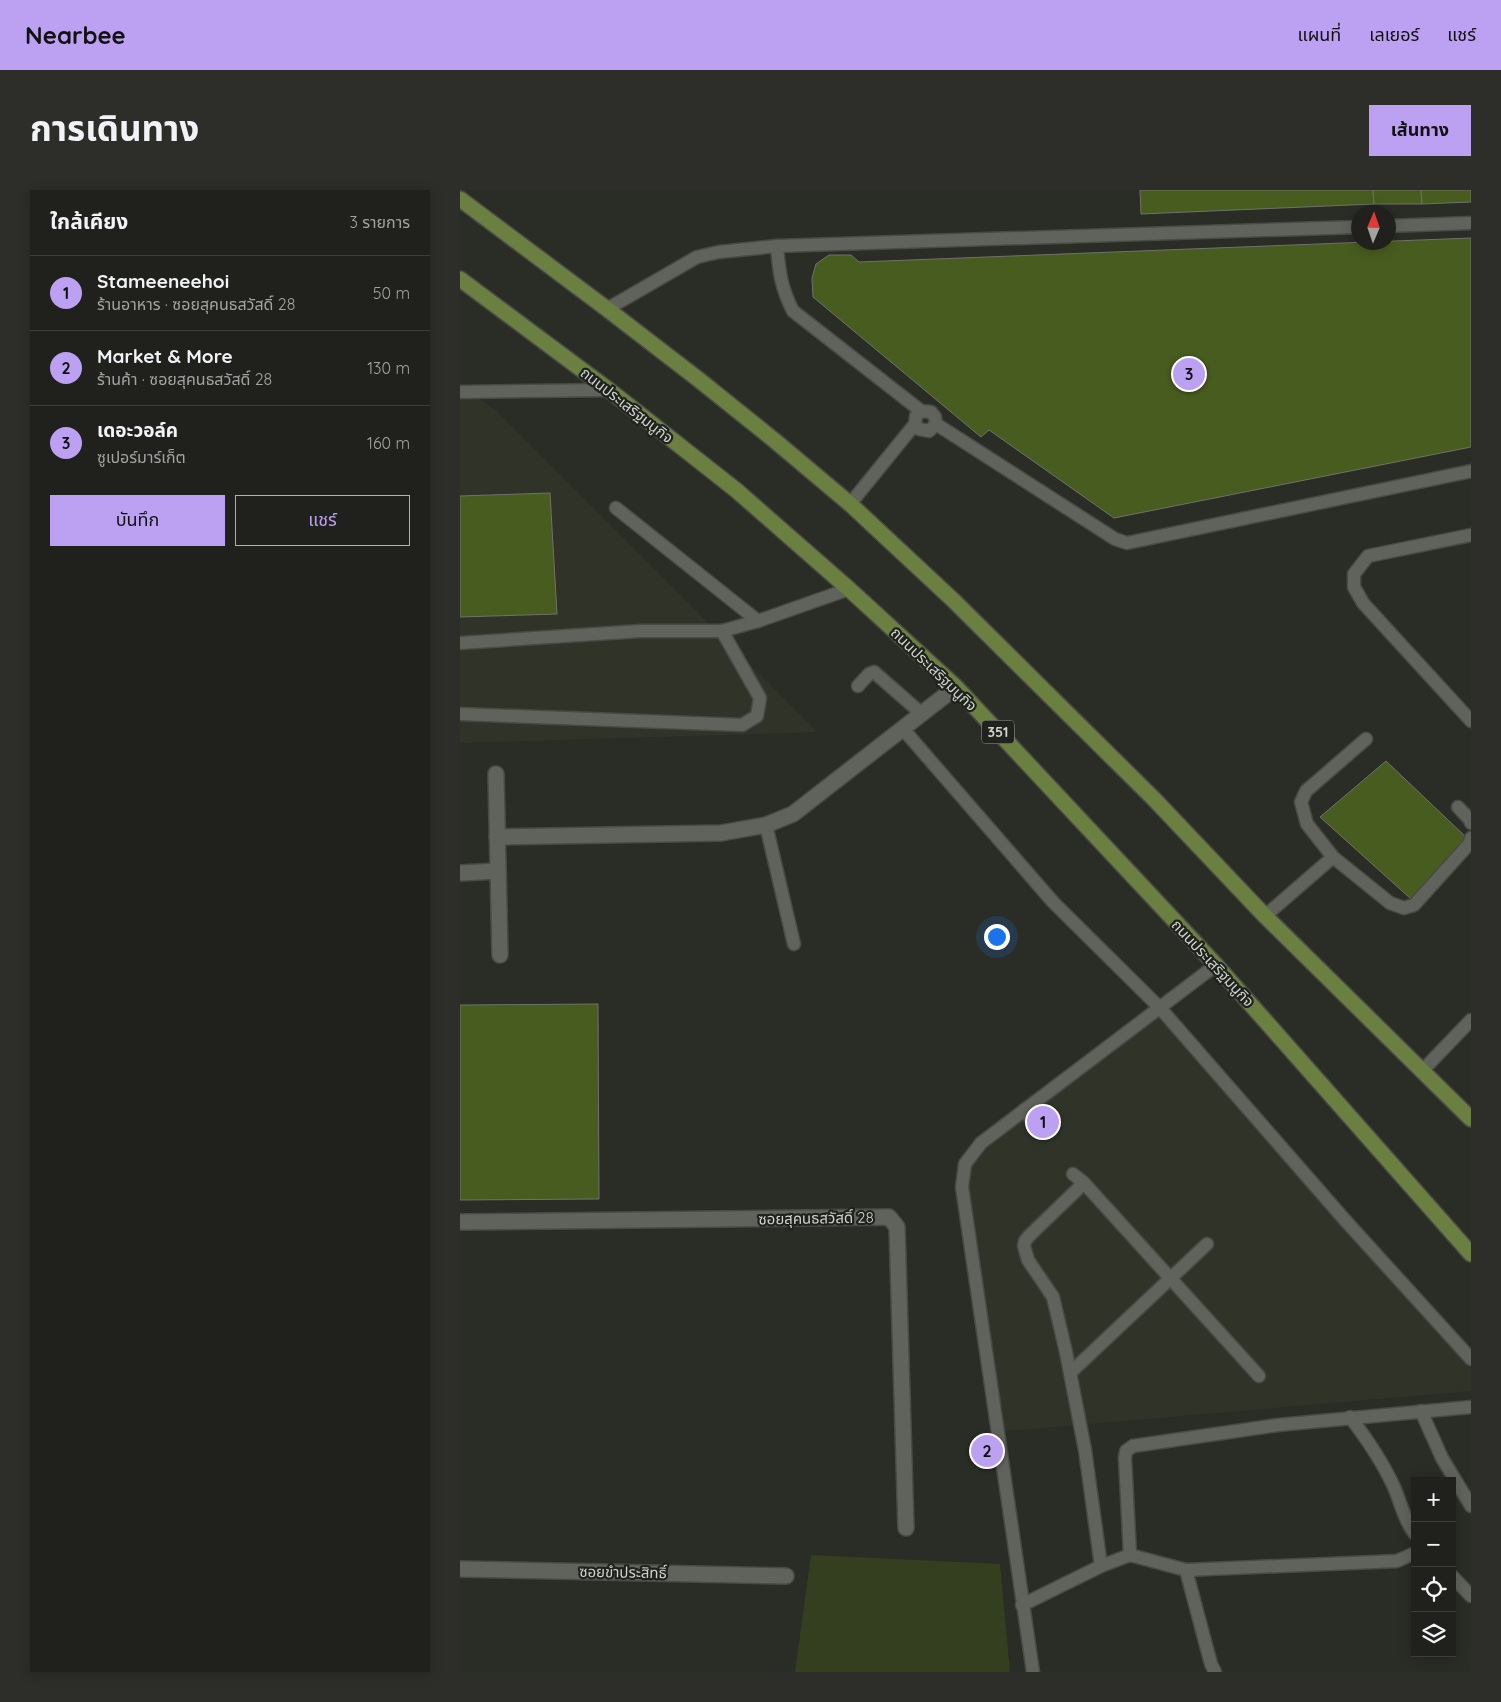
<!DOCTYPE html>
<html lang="th">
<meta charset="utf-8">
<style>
body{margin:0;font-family:Quicksand,"Noto Sans Thai",sans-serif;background:#2d2e29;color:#f1f3f6}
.controls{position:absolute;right:15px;bottom:15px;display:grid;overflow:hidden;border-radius:0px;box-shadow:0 2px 12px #0003}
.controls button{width:45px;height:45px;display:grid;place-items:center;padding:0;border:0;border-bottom:1px solid #3d3e3b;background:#20211c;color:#f1f3f6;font:25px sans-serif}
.compass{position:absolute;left:891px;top:15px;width:45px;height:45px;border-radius:50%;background:#20211c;box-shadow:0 2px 12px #0003;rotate:2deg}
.you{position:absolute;left:536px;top:746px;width:18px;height:18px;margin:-12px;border:4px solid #fff;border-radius:50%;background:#1a73e8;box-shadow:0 0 0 8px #1a73e833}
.badge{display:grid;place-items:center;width:32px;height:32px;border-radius:50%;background:#bca0f2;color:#111;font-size:16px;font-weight:700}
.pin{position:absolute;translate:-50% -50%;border:2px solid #fff;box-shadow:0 1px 5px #0006}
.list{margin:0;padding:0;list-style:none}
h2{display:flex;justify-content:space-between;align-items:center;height:65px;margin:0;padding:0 20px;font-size:21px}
h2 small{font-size:16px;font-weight:400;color:#a2a3a3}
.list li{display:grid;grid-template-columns:32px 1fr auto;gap:15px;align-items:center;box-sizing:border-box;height:75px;padding:0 20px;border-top:1px solid #3d3e3b}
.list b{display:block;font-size:19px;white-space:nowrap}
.list p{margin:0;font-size:16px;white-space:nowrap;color:#a2a3a3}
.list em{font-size:16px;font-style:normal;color:#a2a3a3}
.actions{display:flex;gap:10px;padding:15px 20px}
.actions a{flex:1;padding:11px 0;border:1px solid #bca0f2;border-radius:0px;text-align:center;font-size:18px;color:#bca0f2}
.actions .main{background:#bca0f2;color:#111}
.icon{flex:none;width:28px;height:28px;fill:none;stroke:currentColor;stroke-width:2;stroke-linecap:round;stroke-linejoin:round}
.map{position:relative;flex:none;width:1011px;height:1482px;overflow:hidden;border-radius:0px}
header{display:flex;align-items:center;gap:30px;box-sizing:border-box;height:70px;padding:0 25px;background:#bca0f2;color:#111}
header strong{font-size:24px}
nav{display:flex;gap:28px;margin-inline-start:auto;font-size:18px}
.intro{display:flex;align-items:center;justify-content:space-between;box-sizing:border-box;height:120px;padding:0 30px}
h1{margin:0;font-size:35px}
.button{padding:12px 22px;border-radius:0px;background:#bca0f2;color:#111;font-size:18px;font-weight:700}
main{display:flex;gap:30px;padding:0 30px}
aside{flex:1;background:#20211c;border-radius:0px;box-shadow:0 2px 12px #0003}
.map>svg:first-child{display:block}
</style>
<header>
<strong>Nearbee</strong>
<nav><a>แผนที่</a><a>เลเยอร์</a><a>แชร์</a></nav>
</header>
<div class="intro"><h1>การเดินทาง</h1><a class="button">เส้นทาง</a></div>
<main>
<aside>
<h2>ใกล้เคียง<small>3 รายการ</small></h2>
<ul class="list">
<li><span class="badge">1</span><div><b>Stameeneehoi</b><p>ร้านอาหาร · ซอยสุคนธสวัสดิ์ 28</p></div><em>50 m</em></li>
<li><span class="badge">2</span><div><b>Market &amp; More</b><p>ร้านค้า · ซอยสุคนธสวัสดิ์ 28</p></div><em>130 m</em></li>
<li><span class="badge">3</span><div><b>เดอะวอล์ค</b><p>ซูเปอร์มาร์เก็ต</p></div><em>160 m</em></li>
</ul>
<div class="actions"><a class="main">บันทึก</a><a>แชร์</a></div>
</aside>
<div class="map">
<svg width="1011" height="1482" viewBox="0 0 1011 1482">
<rect width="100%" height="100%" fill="#2a2c26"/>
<g fill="#303428">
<path d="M0,194L36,221L357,542L0,553Z"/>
<path d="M700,818L1011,1178V1201L536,1242L505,974Z"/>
</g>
<path fill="#333f1f" d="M351,1365L540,1374L550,1482H335Z"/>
<g fill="#485c1f" stroke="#6f726b">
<path d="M680,0H913L914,14L681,24Z"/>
<path d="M913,0H961L962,14H914Z"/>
<path d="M961,0H1011V12L962,14Z"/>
<path d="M1011,48V257L654,328L529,240L521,247L353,107L352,88L356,74L369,65H391L399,72Z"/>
<path d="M90,303L97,424L0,427V306Z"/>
<path d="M926,571L1007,648L951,709L860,627Z"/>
<path d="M138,814L139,1009L0,1010V815Z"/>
</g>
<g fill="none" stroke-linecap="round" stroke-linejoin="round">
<g stroke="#474a45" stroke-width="15">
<g id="service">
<path d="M928,36L1011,33"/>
<path d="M317,56C319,81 321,98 333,121L461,221L471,222L475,227L476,234L469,241L459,239L455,234L456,226L461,221"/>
<path d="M147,119L237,67L259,62L317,56L898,37"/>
<path d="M0,202L149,200"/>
<path d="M476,234L655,349L667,353L1011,281"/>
<path d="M390,314L455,234"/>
<path d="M156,318L298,431"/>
<path d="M1011,345L908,366L894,384V397L903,413L1011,531"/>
<path d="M0,453L181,441H262L298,431L389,399"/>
<path d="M398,496L409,484L414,482L462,524"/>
<path d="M0,524L282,535L297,526L300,508L262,441"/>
<path d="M443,539L593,712L700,818L884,1029L1011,1169"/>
<path d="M998,617L1010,630L1011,633"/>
<path d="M306,635L334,754"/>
<path d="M873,667L930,713L944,718L954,715L1010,653L1011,648"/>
<path d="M805,726L873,667L847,634L841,612L846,601L906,549"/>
<path d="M962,881L1011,830"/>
<path d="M564,920L580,942"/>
<path d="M613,984L624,993"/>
<path d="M610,1183L747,1054"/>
<path d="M961,1221L982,1268L1011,1316"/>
<path d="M890,1227C907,1249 922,1271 934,1297C941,1313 944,1330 955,1344"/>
<path d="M670,1365L726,1380"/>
<path d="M641,1376L625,1260L606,1162L593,1107L568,1070L564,1056L565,1051L569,1046L624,993L799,1186"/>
<path d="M992,1386L1011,1406"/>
<path d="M562,1415L641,1376L670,1365L665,1268L666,1261L673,1256L818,1235L1011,1217"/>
<path d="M573,1482L502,997L505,974L521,953L756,775"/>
<path d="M755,1482L751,1474L726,1380L937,1371L955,1363"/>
</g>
</g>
<g stroke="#474a45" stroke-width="18">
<g id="minor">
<path d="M36,584L40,765"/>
<path d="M37,647L261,643L306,635L333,624L496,497"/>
<path d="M0,683L38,681"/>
<path d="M0,1032L429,1027L437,1037L446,1338"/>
<path d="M0,1379L326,1386"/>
</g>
</g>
<g stroke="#474a45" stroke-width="18">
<g id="primary">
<path d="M0,9L147,119L238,189L314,250L390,314L493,410L599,515L694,609L805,726L1011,929"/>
<path d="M0,89L149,200L276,300L389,399L496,497L756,775L1011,1064"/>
</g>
</g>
<use href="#service" stroke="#60635c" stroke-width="12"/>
<use href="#minor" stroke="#60635c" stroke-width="15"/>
<use href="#primary" stroke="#6b7f41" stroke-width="15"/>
</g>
<g text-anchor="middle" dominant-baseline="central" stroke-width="4.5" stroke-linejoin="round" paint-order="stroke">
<rect fill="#20231d" stroke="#9c9e9a" stroke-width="1" x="522" y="530.5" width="32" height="23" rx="4"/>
<g font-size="14" font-weight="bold" fill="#d1d3cf">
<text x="538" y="542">351</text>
</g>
<g font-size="15" fill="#d1d3cf" stroke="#20231d">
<text transform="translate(167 215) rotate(38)">ถนนประเสริฐมนูกิจ</text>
<text transform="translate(474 479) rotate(44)">ถนนประเสริฐมนูกิจ</text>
<text transform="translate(753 773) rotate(47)">ถนนประเสริฐมนูกิจ</text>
<text transform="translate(356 1028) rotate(-1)">ซอยสุคนธสวัสดิ์ 28</text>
<text transform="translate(163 1382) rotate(1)">ซอยขำประสิทธิ์</text>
</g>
</g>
</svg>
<div class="controls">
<button>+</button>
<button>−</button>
<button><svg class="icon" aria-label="locate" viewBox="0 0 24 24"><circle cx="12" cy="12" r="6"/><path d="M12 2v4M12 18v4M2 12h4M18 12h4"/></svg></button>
<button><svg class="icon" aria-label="layers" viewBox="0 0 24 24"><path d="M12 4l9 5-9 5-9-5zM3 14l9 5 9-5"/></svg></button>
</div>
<svg class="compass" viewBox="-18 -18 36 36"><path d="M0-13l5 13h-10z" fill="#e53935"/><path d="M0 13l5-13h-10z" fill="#a2a3a3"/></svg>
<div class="you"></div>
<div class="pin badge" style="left:583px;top:932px">1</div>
<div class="pin badge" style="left:527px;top:1261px">2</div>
<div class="pin badge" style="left:729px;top:184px">3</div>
</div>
</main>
